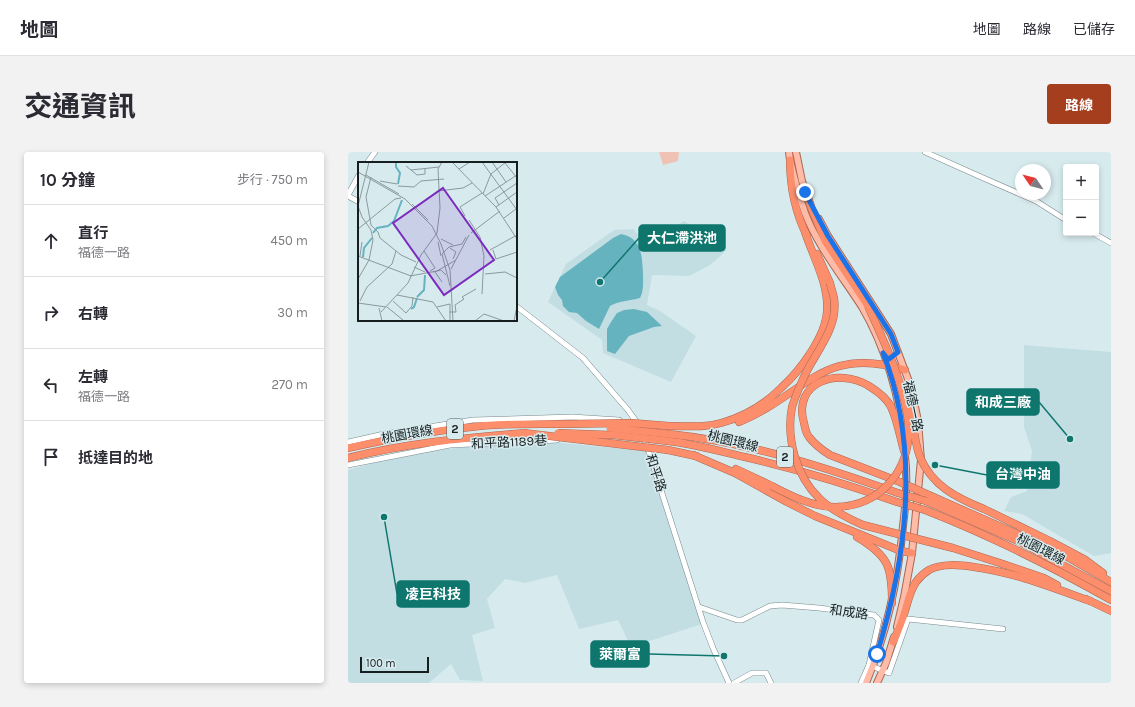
<!DOCTYPE html>
<html lang="zh-TW">
<meta charset="utf-8">
<style>
body{margin:0;font-family:Karla,"Noto Sans TC",sans-serif;background:#f2f2f3;color:#2b2b33}
.controls{position:absolute;right:12px;top:12px;display:grid;overflow:hidden;border-radius:4px;box-shadow:0 2px 6px #0003}
.controls button{width:36px;height:36px;display:grid;place-items:center;padding:0;border:0;border-bottom:1px solid #e1e1e2;background:#fff;color:#2b2b33;font:20px sans-serif}
.compass{position:absolute;left:667px;top:12px;width:36px;height:36px;border-radius:50%;background:#fff;box-shadow:0 2px 6px #0003;rotate:305deg}
.scale{position:absolute;left:12px;bottom:10px;width:69px;box-sizing:border-box;padding-left:4px;border:2px solid #171e1f;border-top:0;font-size:11px;line-height:14px;white-space:nowrap;color:#171e1f;-webkit-text-stroke:3px #d7ebef;paint-order:stroke}
.stop{position:absolute;width:12px;height:12px;margin:-9px;border:3px solid #1a73e8;border-radius:50%;background:#fff}
.stop.end{background:#1a73e8;border-color:#fff;box-shadow:0 1px 4px #0008}
.list{margin:0;padding:0;list-style:none}
h2{display:flex;justify-content:space-between;align-items:center;height:52px;margin:0;padding:0 16px;font-size:17px}
h2 small{font-size:13px;font-weight:400;color:#7c7c81}
.list li{display:grid;grid-template-columns:26px 1fr auto;gap:12px;align-items:center;box-sizing:border-box;height:72px;padding:0 16px;border-top:1px solid #e1e1e2}
.list b{display:block;font-size:15px;white-space:nowrap}
.list p{margin:0;font-size:13px;white-space:nowrap;color:#7c7c81}
.list em{font-size:13px;font-style:normal;color:#7c7c81}
.icon{flex:none;width:22px;height:22px;fill:none;stroke:currentColor;stroke-width:2;stroke-linecap:round;stroke-linejoin:round}
.map{position:relative;flex:none;width:763px;height:531px;overflow:hidden;border-radius:4px}
header{display:flex;align-items:center;gap:24px;box-sizing:border-box;height:56px;padding:0 20px;background:#fff;border-bottom:1px solid #e1e1e2}
header strong{font-size:19px}
nav{display:flex;gap:22px;margin-inline-start:auto;font-size:14px}
.intro{display:flex;align-items:center;justify-content:space-between;box-sizing:border-box;height:96px;padding:0 24px}
h1{margin:0;font-size:28px}
.button{padding:10px 18px;border-radius:4px;background:#a53e1c;color:#fff;font-size:14px;font-weight:700}
main{display:flex;gap:24px;padding:0 24px}
aside{flex:1;background:#fff;border-radius:4px;box-shadow:0 2px 6px #0003}
.map>svg:first-child{display:block}
</style>
<header>
<strong>地圖</strong>
<nav><a>地圖</a><a>路線</a><a>已儲存</a></nav>
</header>
<div class="intro"><h1>交通資訊</h1><a class="button">路線</a></div>
<main>
<aside>
<h2>10 分鐘<small>步行 · 750 m</small></h2>
<ul class="list">
<li><svg class="icon" aria-label="ahead" viewBox="0 0 24 24"><path d="M12 20V5M6 11l6-6 6 6"/></svg><div><b>直行</b><p>福德一路</p></div><em>450 m</em></li>
<li><svg class="icon" aria-label="right" viewBox="0 0 24 24"><path d="M7 20v-9h11M14 6l5 5-5 5"/></svg><div><b>右轉</b></div><em>30 m</em></li>
<li><svg class="icon" aria-label="left" viewBox="0 0 24 24"><path d="M17 20v-9H6M10 6l-5 5 5 5"/></svg><div><b>左轉</b><p>福德一路</p></div><em>270 m</em></li>
<li><svg class="icon" aria-label="arrive" viewBox="0 0 24 24"><path d="M6 21V4h12l-3 4 3 4H6"/></svg><div><b>抵達目的地</b></div></li>
</ul>
</aside>
<div class="map">
<svg width="763" height="531" viewBox="0 0 763 531">
<rect width="100%" height="100%" fill="#d7ebef"/>
<g fill="#c2dee3">
<path d="M336,69L379,98L362,113L341,124L304,123L299,153L312,159L348,184L323,230L255,201L254,188L200,150L218,112L266,78L285,77L299,92Z"/>
<path d="M676,193L763,200V401L746,404L674,362L656,359L663,345L679,339L684,299L676,275Z"/>
<path d="M183,288L298,299L354,472L283,495L270,468L231,477L209,423L177,431L157,427L139,447L147,476L124,483L135,529L112,528L103,512L81,531H0V318L62,301Z"/>
</g>
<path fill="#f0c2b4" d="M311,0H331L330,9L315,13Z"/>
<g fill="#66b3c0">
<path d="M273,82C294,86 294,104 295,122C295,131 296,138 292,146C281,149 271,149 262,154L251,177L238,169L229,161L221,160L215,154L214,148L210,143L207,135L212,125L265,86Z"/>
<path d="M286,157L299,160L314,174L306,175L281,184L267,202L259,199V177L263,170L269,161L276,158Z"/>
</g>
<g fill="none" stroke-linecap="round" stroke-linejoin="round">
<g stroke="#77898c" stroke-width="6">
<g id="minor">
<path d="M577,0L633,25L688,49L718,68"/>
<path d="M19,11L27,0"/>
<path d="M0,43L11,23"/>
<path d="M0,44L11,50"/>
<path d="M745,81L763,91"/>
<path d="M168,154L235,206L280,258L290,272"/>
<path d="M295,285L299,294L355,470L365,496L381,531"/>
<path d="M0,290L36,282L125,268L224,265L271,268"/>
<path d="M0,313L102,293L209,288"/>
<path d="M351,455L389,468H394L422,454L434,453L471,456L526,463L531,468L521,513L541,521L560,467L655,477"/>
<path d="M386,531L404,521H418L423,531"/>
<path d="M513,531L521,513"/>
</g>
</g>
<g stroke="#ac6751" stroke-width="8">
<g id="major">
<path d="M441,0L442,8C446,26 451,44 457,61C470,95 495,125 514,155C536,192 553,246 555,289"/>
<path d="M448,0L454,29L463,54"/>
<path d="M471,67L480,84L543,182L563,235L570,269L573,308L564,401L556,445L549,475"/>
<path d="M518,531C539,481 550,428 555,374C558,350 560,328 557,304"/>
<path d="M529,531L538,511L546,485"/>
</g>
</g>
<g stroke="#ac6751" stroke-width="8">
<g id="highway">
<path d="M442,8C442,35 447,60 459,84"/>
<path d="M461,50L477,89L520,154"/>
<path d="M469,102L482,131"/>
<path d="M391,270C457,243 475,192 557,218"/>
<path d="M321,274C339,274 356,276 373,271C395,265 417,252 433,236C452,219 478,184 479,159C481,132 465,105 457,80"/>
<path d="M321,282C400,290 476,315 550,341"/>
<path d="M320,289C346,292 371,299 397,305C449,317 499,332 549,350"/>
<path d="M0,296C41,287 82,279 124,275C154,271 185,272 216,272"/>
<path d="M320,298L348,304"/>
<path d="M345,303L387,321L439,350L467,364L553,399L564,401"/>
<path d="M0,306C58,291 116,286 176,281"/>
<path d="M388,317L424,334"/>
<path d="M552,330L482,303C474,298 467,293 461,285C458,282 457,276 456,271C444,230 490,215 521,234C529,239 539,246 543,255C549,267 552,285 556,299"/>
<path d="M574,340L694,393L716,403L763,430"/>
<path d="M578,349L670,389L763,439"/>
<path d="M636,357L702,389L736,407L755,421"/>
<path d="M577,358C641,383 703,414 763,448"/>
<path d="M509,385C541,404 544,415 544,451"/>
<path d="M655,412L696,426L709,433"/>
<path d="M738,447L763,459"/>
<path d="M545,490C550,479 554,470 557,459C560,449 562,439 568,430C571,426 576,421 581,418C594,411 612,413 626,415C668,421 703,435 742,449"/>
</g>
</g>
<use href="#minor" stroke="#fff" stroke-width="5"/>
<use href="#major" stroke="#febba7" stroke-width="6"/>
<use href="#highway" stroke="#fd8e6c" stroke-width="7"/>
<g stroke="#ac6751" stroke-width="8" stroke-linecap="butt">
<g id="highway-bridge">
<path d="M482,131C483,136 485,141 486,146C491,177 466,201 455,227C451,236 447,245 444,255C438,286 448,324 471,346C483,358 499,366 515,373L605,396L655,412"/>
<path d="M562,253C565,269 566,290 572,305C584,334 609,346 636,357"/>
<path d="M216,272L284,271L321,274"/>
<path d="M262,276L321,282"/>
<path d="M176,281L320,298"/>
<path d="M210,281L265,283L320,289"/>
<path d="M552,330L574,340"/>
<path d="M424,334C443,344 465,355 487,355C535,354 565,315 560,268C555,228 536,190 520,154"/>
<path d="M550,341L578,349"/>
<path d="M549,350L577,358"/>
</g>
</g>
<use href="#highway-bridge" stroke="#fd8e6c" stroke-width="7"/>
</g>
<g fill="none" stroke-linecap="round" stroke-linejoin="round">
<path stroke="#1a73e8" stroke-width="5" d="M457,40L462,50L480,84L543,182L550,200L541,207L538,205L535,201C573,298 559,405 529,502"/>
</g>
<g text-anchor="middle" dominant-baseline="central" stroke-width="3" stroke-linejoin="round" paint-order="stroke">
<g fill="#d7ebef" stroke="#515c5d" stroke-width="1">
<rect x="99" y="267" width="16" height="20" rx="3"/>
<rect x="429" y="295" width="16" height="20" rx="3"/>
</g>
<g font-size="12" font-weight="bold" fill="#171e1f">
<text x="107" y="277">2</text>
<text x="437" y="305">2</text>
</g>
<g font-size="13" fill="#171e1f" stroke="#d7ebef">
<text transform="translate(565 254) rotate(78)">福德一路</text>
<text transform="translate(59 282) rotate(-10)">桃園環線</text>
<text transform="translate(385 289) rotate(14)">桃園環線</text>
<text transform="translate(161 290) rotate(-3)">和平路1189巷</text>
<text transform="translate(308 321) rotate(72)">和平路</text>
<text transform="translate(693 397) rotate(27)">桃園環線</text>
<text transform="translate(501 460) rotate(8)">和成路</text>
</g>
</g>
<g transform="translate(10 10)">
<rect width="159" height="159" fill="#d7ebef"/>
<path fill="none" stroke="#66b3c0" stroke-width="2" d="M38,0V5L42,11L40,22M15,71L19,66L30,64L36,59L44,38M5,95L6,86L14,76M59,135L66,128L67,113M53,147L56,145L59,136"/>
<path fill="none" stroke="#8a999c" stroke-width="1" d="M94,0L138,45L159,77M124,0L159,48M134,0L148,20M147,1L159,16M48,4L53,8L81,5M101,7L112,0M53,8L59,13L67,12V7M0,10L47,37L74,64L83,82L92,108L95,159M8,13L41,32M13,15L8,35L13,63L20,70L22,76L43,93L58,100M22,19L39,22M40,24L56,25L63,19L86,17M125,32L133,12L148,0M127,34L159,13M54,42L70,58M141,43L137,36L159,21M58,45L80,29L105,26L114,21M138,45L159,30M107,54L102,45L124,31M146,56L158,47M111,58L122,75L126,94L124,132M0,67L37,37L43,36M113,71L142,49M83,77L95,83M80,80L83,94M92,86L98,90L95,97M132,88L159,73M135,88L138,97L159,90M66,89L77,106L72,109M0,94L53,114M2,94L4,80M56,105L67,110M93,107L111,73M75,110L83,108L88,113M77,110L84,120M127,112L147,110L159,116M52,114L79,109L98,98M0,117L11,98L15,78L13,68L4,55L0,44L11,0M92,124L84,92L91,85L104,82L108,75M39,133L75,140L88,159M2,139L9,125L34,102L38,89M35,139L48,151L54,144L55,135M0,141L28,145M29,145L45,158M79,145L92,142V159M21,146L24,159M23,150L50,121L63,93L79,71L82,46L80,7L84,0M91,150H98L97,143L106,137L104,135L118,127M117,159L126,152L146,159M156,159L159,144"/>
<path fill="#7b2cbf" fill-opacity="0.15" stroke="#7b2cbf" stroke-width="2" d="M85,26L136,98L86,133L35,61Z"/>
<rect width="159" height="159" fill="none" stroke="#171e1f" stroke-width="2"/>
</g>
<path fill="none" stroke="#0f766e" stroke-width="1.5" d="M252 130L291 86M722 287L691 250M587 313L639 323M36 365L49 442M376 504L301 502"/>
<g fill="#0f766e" stroke="#d7ebef" stroke-width="1.5">
<circle cx="252" cy="130" r="4"/>
<circle cx="722" cy="287" r="4"/>
<circle cx="587" cy="313" r="4"/>
<circle cx="36" cy="365" r="4"/>
<circle cx="376" cy="504" r="4"/>
</g>
<g fill="#0f766e" stroke="#0f766e" stroke-width="1.5">
<rect x="291" y="73" width="86" height="26" rx="4"/>
<rect x="619" y="237" width="72" height="26" rx="4"/>
<rect x="639" y="310" width="72" height="26" rx="4"/>
<rect x="49" y="429" width="72" height="26" rx="4"/>
<rect x="243" y="489" width="58" height="26" rx="4"/>
</g>
<g font-size="14" text-anchor="middle" font-weight="bold" fill="#fff">
<text x="334" y="91">大仁滯洪池</text>
<text x="655" y="255">和成三廠</text>
<text x="675" y="327">台灣中油</text>
<text x="85" y="447">凌巨科技</text>
<text x="272" y="507">萊爾富</text>
</g>
</svg>
<div class="controls">
<button>+</button>
<button>−</button>
</div>
<svg class="compass" viewBox="-18 -18 36 36"><path d="M0-13l5 13h-10z" fill="#e53935"/><path d="M0 13l5-13h-10z" fill="#7c7c81"/></svg>
<div class="scale">100 m</div>
<div class="stop" style="left:529px;top:502px"></div>
<div class="stop end" style="left:457px;top:40px"></div>
</div>
</main>
